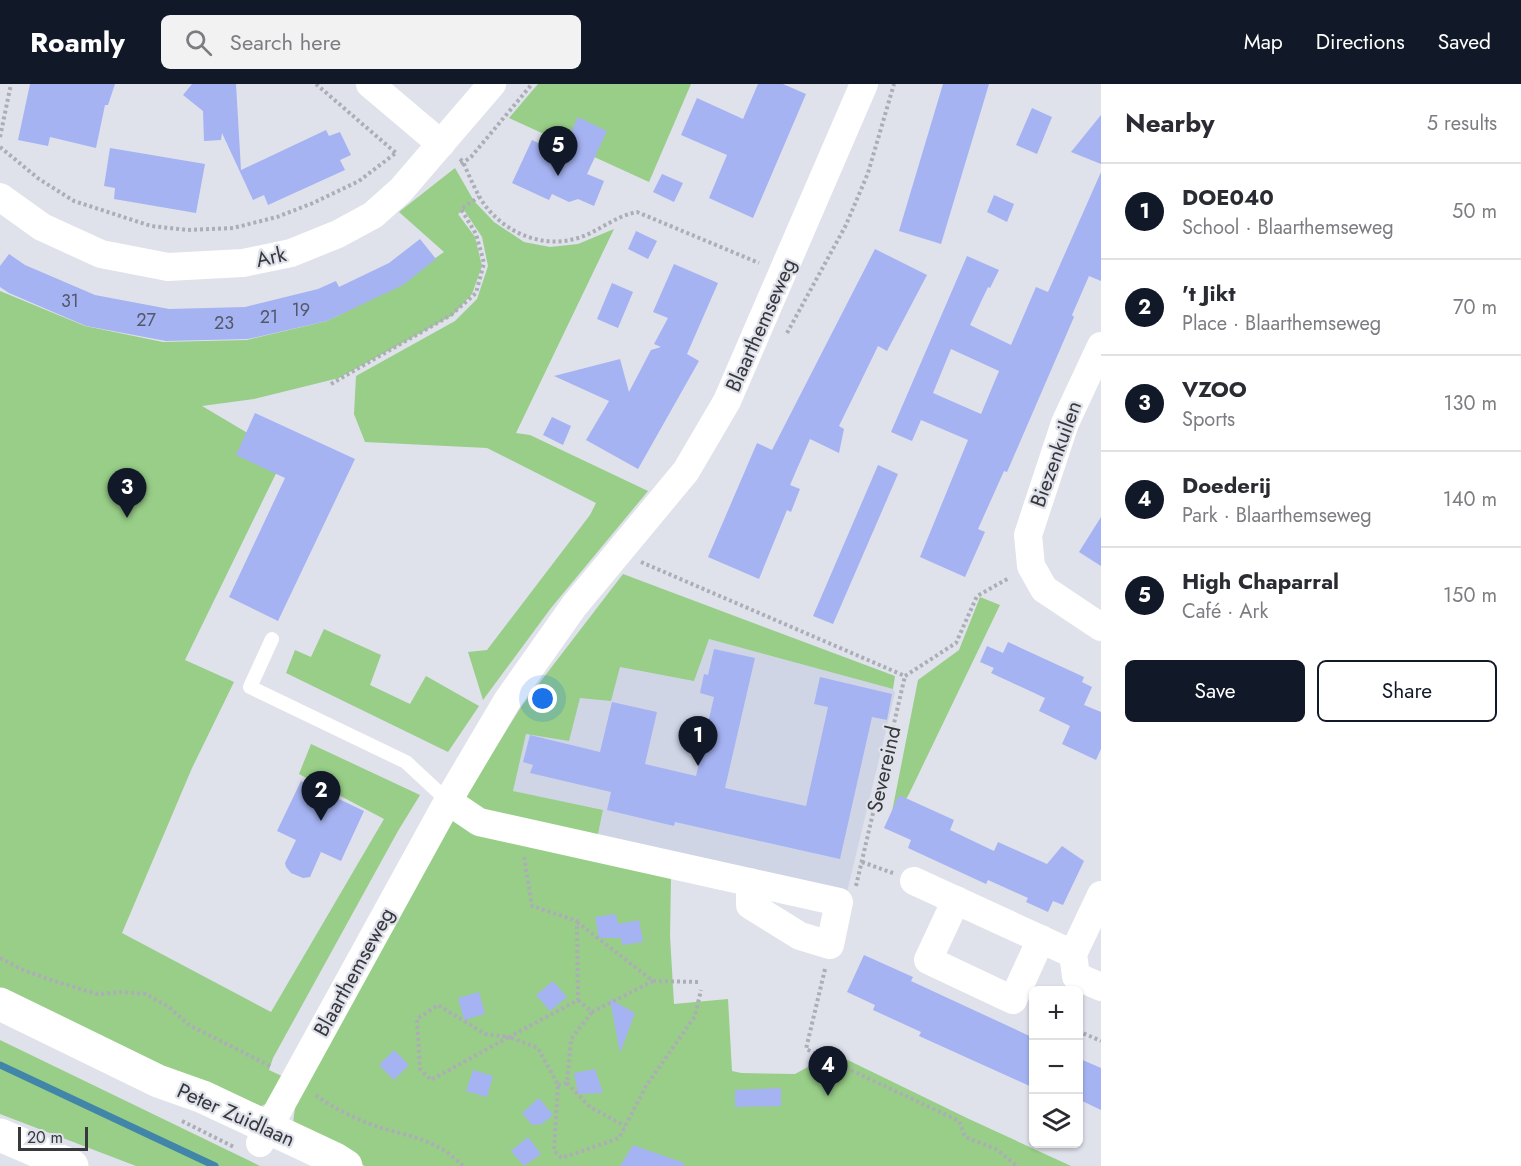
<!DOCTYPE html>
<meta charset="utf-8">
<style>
body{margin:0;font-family:Jost,sans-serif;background:#f2f2f3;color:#2b2b33}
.controls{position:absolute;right:18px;bottom:18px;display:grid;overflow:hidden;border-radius:9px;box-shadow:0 2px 4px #0004}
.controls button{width:54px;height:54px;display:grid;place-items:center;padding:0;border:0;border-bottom:2px solid #e1e1e2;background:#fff;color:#2b2b33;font:30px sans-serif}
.scale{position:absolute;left:18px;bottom:15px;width:70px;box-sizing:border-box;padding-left:6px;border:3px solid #37383c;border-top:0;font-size:16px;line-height:21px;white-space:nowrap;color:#37383c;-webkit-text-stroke:4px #dfe1eb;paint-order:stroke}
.you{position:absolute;left:543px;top:615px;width:21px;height:21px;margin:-15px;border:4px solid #fff;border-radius:50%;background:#1a73e8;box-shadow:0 0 0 9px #1a73e833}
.badge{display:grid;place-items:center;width:39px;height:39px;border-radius:50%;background:#111827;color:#fff;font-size:20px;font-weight:700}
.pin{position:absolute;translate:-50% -50px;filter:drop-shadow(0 2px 3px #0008)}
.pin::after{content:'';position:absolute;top:32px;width:21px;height:18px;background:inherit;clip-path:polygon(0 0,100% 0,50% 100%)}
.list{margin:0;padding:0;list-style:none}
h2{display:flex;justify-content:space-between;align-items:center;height:78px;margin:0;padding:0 24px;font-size:26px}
h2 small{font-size:20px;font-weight:400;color:#7c7c81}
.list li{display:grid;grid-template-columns:39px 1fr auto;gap:18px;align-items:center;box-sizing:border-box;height:96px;padding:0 24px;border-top:2px solid #e1e1e2}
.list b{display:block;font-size:22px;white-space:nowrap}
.list p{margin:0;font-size:20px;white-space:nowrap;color:#7c7c81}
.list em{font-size:20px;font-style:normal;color:#7c7c81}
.actions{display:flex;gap:12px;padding:18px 24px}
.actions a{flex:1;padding:14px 0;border:2px solid #111827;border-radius:9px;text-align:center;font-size:21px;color:#111827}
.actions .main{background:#111827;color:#fff}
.icon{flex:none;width:33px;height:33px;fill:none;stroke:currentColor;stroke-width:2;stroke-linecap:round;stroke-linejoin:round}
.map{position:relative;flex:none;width:1101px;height:1082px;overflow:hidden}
header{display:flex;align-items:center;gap:36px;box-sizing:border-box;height:84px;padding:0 30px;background:#111827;color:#fff}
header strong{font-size:28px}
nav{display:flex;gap:33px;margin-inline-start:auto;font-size:21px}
.search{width:420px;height:54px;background:#f2f2f3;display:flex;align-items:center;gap:15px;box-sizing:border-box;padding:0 21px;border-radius:9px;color:#7c7c81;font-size:22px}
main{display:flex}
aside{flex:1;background:#fff}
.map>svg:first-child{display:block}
</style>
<header>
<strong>Roamly</strong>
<div class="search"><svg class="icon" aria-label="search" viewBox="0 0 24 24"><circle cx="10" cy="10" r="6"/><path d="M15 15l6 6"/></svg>Search here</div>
<nav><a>Map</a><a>Directions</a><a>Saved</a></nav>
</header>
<main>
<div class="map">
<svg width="1101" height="1082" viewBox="0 0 1101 1082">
<rect width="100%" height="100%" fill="#dfe1eb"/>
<path fill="#d0d5e6" d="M709,555L893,605L895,609L847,808L597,755L603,727L512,707L526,649L580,614L620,583Z"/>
<g fill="#98ce87">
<path d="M538,0H691L649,98L509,34Z"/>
<path d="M455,84L474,117L494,138L524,158L550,163L578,160L614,145L516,349L530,351L648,407L551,524L483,616L468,568L487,566L590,431L596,419L487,364L365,358L354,330L356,292L455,237L477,215L488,182L482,153L464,126L458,130L475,153L482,182L472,210L453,231L339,294L254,315L202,322L285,371L185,576L234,598L192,684L122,849L271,928L384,735L299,690L311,660L420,711L398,747L273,974L269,986L286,994L268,1019L250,1027L0,908V207L85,242L163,258L247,256L327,237L390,206L444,168L399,128Z"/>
<path d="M623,490L895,592L893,605L709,555L694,597L620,583L611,617L580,614L569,657L526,650L513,707L603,726L597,755L469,726L463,716L521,623Z"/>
<path d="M980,513L1000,521L909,710L889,743L918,596L959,566Z"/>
<path d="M324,545L381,571L370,601L410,620L426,592L479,622L448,668L286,589L295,566L311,573Z"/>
<path d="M453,734L671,794L670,852L674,920L728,915L732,987L741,989L795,990L815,979L823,964L969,1035L1071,1082H365L292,1047L297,1008Z"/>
<path d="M0,956L250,1077L260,1082H136L0,1030Z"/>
</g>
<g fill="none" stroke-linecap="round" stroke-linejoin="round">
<path stroke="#4185a8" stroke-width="7" d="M0,981L215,1082"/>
</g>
<g fill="#a5b3f2" fill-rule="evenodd">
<path d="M30,0H115L108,21H105L96,64L50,53L48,62L18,56Z"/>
<path d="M192,0H236L241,86L326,46L329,52L340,48L351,71L340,76L345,86L268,121L264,111L253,116L222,49L221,56L204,57L203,27L183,11Z"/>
<path d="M758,0H783L806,10L753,134L709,114L727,71L681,51L697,14L743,35Z"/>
<path d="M943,0H989L941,160L899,147Z"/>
<path d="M1032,24L1052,33L1037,70L1016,61Z"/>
<path d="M1101,31V80L1071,68Z"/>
<path d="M578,33L607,47L587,90L604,97L594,122L578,115L569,118L552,110L549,116L512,99L532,56L561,70Z"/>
<path d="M110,64L205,80L196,129L114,115L115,104L104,102Z"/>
<path d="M1101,88V197L1089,192L1072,231L1074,233L1007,388L1004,387L978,445L985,448L965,493L920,473L968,356L921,336L912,357L891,348L967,172L999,186L990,204L988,203L970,241L1011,261L1036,203L1048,208ZM951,265L999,287L981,330L933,309Z"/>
<path d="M662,90L683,99L674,118L653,108Z"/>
<path d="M994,111L1014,120L1007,138L987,128Z"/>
<path d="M636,147L657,157L648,175L628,165Z"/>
<path d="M420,155L436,175L403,201L327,237L248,255L166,257L86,242L9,209L0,203V182L9,170L25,181L95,211L169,225L245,223L318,205L336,197L339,203L389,179Z"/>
<path d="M875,165L927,191L887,267L878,262L861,297L839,342L844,345L839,369L810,355L790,401L800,405L791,428L787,426L759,495L708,473L757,359L772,366Z"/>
<path d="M674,180L718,199L687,270L699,277L638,385L586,356L609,317L554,292L620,275L629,308L651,266L661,263L654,260L668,234L653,228Z"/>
<path d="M612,199L633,208L618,244L597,235Z"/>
<path d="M255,329L355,375L278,537L229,513L285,394L236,371Z"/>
<path d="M552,333L571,342L563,361L543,351Z"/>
<path d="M878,381L898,390L833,540L813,532Z"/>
<path d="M1101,433V482L1079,468Z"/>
<path d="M1008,558L1084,593L1082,598L1092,603L1084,621L1101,628V665L1096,676L1062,660L1070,642L1039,627L1045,614L991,589L994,584L980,578L987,562L1003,569Z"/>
<path d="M714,565L755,574L725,704L806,722L828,623L814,620L820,593L892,610L887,636L872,633L840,775L675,738L674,742L607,726L611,708L530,689L533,681L523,678L530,651L600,668L612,618L657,628L645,680L696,692L714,613L700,609L704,590L708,591Z"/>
<path d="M301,697L364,727L341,777L321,768L310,793L303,794L291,789L286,783L285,779L296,756L277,747Z"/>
<path d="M899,711L954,736L950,746L994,767L998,758L1047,780L1062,762L1084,777L1063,821L1053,817L1048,828L1026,818L1028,814L988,796L986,800L908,764L911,756L884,744Z"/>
<path d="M615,830L619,840L639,836L643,858L622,861L621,854H599L595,833Z"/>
<path d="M864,871L913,893L911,897L1034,954V1004L919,952L921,948L873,926L875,921L847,908Z"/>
<path d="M553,897L567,913L550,927L536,911Z"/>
<path d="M479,908L485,930L464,936L458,914Z"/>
<path d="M610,915L635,929L620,969Z"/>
<path d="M394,966L409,981L394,996L379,981Z"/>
<path d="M1078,974L1101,984V1026L1078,1015Z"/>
<path d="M595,985L603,1009L578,1010L574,989Z"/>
<path d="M473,986L493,992L487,1013L466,1007Z"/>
<path d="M781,1004V1022L735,1023V1006Z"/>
<path d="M539,1014L553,1031L542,1040L532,1041L522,1029Z"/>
<path d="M528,1053L541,1070L524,1082L511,1067Z"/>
<path d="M633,1061L684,1079V1082H620Z"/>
</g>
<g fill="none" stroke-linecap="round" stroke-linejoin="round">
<g stroke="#acaeb6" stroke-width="4" stroke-dasharray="3 3" stroke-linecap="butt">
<path d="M316,0L396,69"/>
<path d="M0,53L11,0"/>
<path d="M0,63L39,95L74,117L151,142L188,146L233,144L277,133L313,119L359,97L397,68"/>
<path d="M460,75L463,78C468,89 473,101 479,112C498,146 540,166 578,154C598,148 615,132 637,128L759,179"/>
<path d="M461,80L471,73L532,0"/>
<path d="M787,249L846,141L868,89L894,0"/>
<path d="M331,300L451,231L476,209L484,179L476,150L461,125L479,113"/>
<path d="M641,478L905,592"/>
<path d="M905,592L956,559L977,512L1009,494"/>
<path d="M524,773L532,822L577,837L578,916L509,953L485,950L438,921L417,935L420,985L431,996L509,953L538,964L558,1001L554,1067L562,1074L619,1054L646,1002L695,932L701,906"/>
<path d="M862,778L893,789"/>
<path d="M856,802L905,592"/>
<path d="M577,838L653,897L592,928L578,916"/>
<path d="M0,874L23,886L54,897L97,910L123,908L146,910L169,923L189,941L272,983"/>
<path d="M825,885L806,965L959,1037L965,1053L996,1065L1017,1082"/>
<path d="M653,897L700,898"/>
<path d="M1078,947L1101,957"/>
<path d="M567,999L590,1023L625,1042"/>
<path d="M558,1001L567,999L571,955L592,928"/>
<path d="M316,1011C331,1023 352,1033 370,1040C405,1053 434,1052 463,1082"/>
<path d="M182,1037L234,1063"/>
</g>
<path stroke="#fff" stroke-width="14" d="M272,555L250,603L406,678L448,717"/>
<g stroke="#fff" stroke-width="28">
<path d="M370,0L441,60"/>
<path d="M0,113L42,143L101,170L168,183L243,179L291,169L338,150L373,131L401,106L492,0"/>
<path d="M1101,262L1065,339L1028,451L1031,482L1044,505L1101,543"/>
<path d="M448,717L479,738L839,818L830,861L800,852L750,821V798"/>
<path d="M914,797L1073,870"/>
<path d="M1101,811L1073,870L1076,892L1101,903"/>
<path d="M956,816L928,876L1013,916L1041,855"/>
<path d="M260,1059L448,717L507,617L574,522L686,387L727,317L864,0"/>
</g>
<path stroke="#fff" stroke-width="33" d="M0,920L158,997L203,1013L335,1075L346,1082"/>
<path stroke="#fff" stroke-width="33" d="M0,1051L72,1082"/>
</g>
<g text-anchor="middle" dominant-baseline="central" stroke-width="4.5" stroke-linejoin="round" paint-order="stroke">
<g font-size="18" fill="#52576a">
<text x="70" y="217">31</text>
<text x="301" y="226">19</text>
<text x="269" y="233">21</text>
<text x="146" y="236">27</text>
<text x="224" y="239">23</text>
</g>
<g font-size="21" fill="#37383c" stroke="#dfe1eb">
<text transform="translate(271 173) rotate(-13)">Ark</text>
<text transform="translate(761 241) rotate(-66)">Blaarthemseweg</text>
<text transform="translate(1056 370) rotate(-70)">Biezenkuilen</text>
<text transform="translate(884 685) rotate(-77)">Severeind</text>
<text transform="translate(354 888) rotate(-61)">Blaarthemseweg</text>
<text transform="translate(236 1031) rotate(24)">Peter Zuidlaan</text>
</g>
</g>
</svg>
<div class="controls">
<button>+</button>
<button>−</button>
<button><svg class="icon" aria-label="layers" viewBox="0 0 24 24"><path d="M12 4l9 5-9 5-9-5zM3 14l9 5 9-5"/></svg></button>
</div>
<div class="scale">20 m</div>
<div class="you"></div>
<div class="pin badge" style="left:698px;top:682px">1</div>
<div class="pin badge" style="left:321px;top:737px">2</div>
<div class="pin badge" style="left:127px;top:434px">3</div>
<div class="pin badge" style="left:828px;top:1012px">4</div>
<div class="pin badge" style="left:558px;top:92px">5</div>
</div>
<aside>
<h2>Nearby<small>5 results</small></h2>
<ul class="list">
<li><span class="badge">1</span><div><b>DOE040</b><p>School · Blaarthemseweg</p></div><em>50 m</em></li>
<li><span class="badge">2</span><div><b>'t Jikt</b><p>Place · Blaarthemseweg</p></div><em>70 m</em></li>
<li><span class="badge">3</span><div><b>VZOO</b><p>Sports</p></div><em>130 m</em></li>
<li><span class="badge">4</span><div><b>Doederij</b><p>Park · Blaarthemseweg</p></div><em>140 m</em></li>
<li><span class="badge">5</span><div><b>High Chaparral</b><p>Café · Ark</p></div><em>150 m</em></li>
</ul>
<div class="actions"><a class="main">Save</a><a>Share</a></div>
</aside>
</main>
